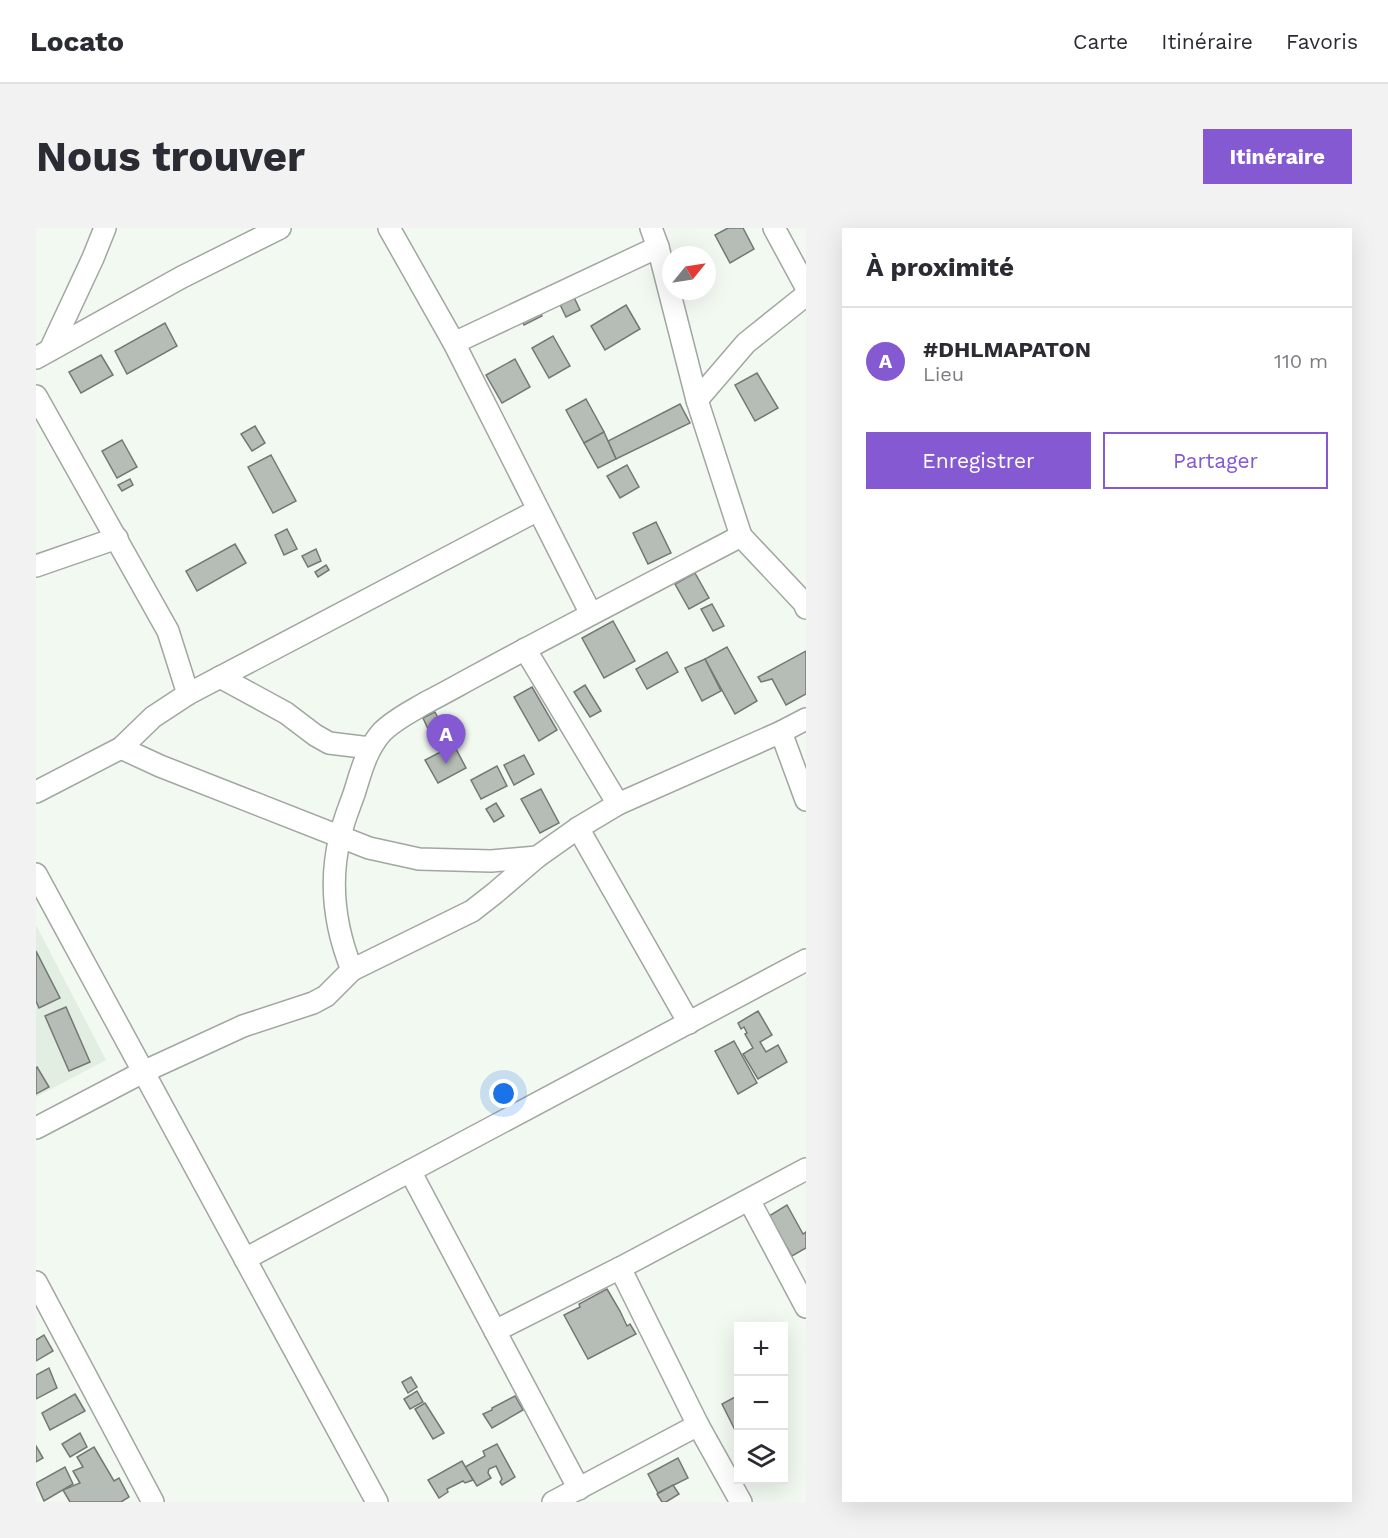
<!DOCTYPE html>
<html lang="fr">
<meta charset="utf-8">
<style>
body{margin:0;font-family:"Work Sans",sans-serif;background:#f2f2f3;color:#2b2b33}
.controls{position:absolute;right:18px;bottom:18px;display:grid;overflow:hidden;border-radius:0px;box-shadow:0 6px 24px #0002}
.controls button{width:54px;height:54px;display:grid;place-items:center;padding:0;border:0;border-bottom:2px solid #e1e1e2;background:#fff;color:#2b2b33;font:30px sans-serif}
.compass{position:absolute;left:626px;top:18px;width:54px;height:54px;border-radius:50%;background:#fff;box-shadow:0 6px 24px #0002;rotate:60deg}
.you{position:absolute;left:468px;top:866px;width:21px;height:21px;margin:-15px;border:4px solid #fff;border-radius:50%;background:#1a73e8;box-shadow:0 0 0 9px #1a73e833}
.badge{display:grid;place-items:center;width:39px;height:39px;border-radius:50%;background:#8459d2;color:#fff;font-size:20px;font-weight:700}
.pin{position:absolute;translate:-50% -50px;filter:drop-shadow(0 2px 3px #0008)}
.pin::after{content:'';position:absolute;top:32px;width:21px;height:18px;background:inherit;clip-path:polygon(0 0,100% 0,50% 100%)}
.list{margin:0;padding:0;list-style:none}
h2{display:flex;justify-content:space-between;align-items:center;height:78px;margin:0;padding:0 24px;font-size:26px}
h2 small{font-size:20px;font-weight:400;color:#7c7c81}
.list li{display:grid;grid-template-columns:39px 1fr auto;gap:18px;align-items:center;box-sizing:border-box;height:108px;padding:0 24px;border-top:2px solid #e1e1e2}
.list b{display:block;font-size:22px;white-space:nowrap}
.list p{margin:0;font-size:20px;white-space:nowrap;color:#7c7c81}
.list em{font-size:20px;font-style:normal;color:#7c7c81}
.actions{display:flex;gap:12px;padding:18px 24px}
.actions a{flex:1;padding:14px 0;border:2px solid #8459d2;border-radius:0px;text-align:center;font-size:21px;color:#8459d2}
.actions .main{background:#8459d2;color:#fff}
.icon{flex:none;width:33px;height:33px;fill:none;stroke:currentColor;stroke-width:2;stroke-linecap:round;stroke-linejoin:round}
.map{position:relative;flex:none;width:770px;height:1274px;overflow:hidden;border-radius:0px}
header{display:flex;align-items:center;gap:36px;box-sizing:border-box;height:84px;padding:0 30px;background:#fff;border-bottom:2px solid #e1e1e2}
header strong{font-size:28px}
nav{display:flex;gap:33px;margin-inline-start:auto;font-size:21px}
.intro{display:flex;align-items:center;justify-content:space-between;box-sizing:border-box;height:144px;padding:0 36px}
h1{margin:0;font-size:42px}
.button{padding:15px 27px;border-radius:0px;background:#8459d2;color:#fff;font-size:21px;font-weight:700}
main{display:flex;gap:36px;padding:0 36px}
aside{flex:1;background:#fff;border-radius:0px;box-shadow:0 6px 24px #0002}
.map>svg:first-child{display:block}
</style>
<header>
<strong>Locato</strong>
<nav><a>Carte</a><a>Itinéraire</a><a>Favoris</a></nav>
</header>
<div class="intro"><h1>Nous trouver</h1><a class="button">Itinéraire</a></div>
<main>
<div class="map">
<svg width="770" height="1274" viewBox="0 0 770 1274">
<rect width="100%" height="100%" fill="#f2f9f1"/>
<path fill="#e1eee1" d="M0,697L70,832L0,869Z"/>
<g fill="#b6bdb6" stroke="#737972" stroke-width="1.5">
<path d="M692,0H707L718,21L694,35L679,7Z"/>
<path d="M535,63L544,82L530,89L521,70Z"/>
<path d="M590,77L604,101L569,122L555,98Z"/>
<path d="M502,79L506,88L488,97L484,88Z"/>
<path d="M129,95L141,118L91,146L79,123Z"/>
<path d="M517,108L534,138L513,150L496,120Z"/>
<path d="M65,127L77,147L45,165L33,144Z"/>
<path d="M479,131L494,159L466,175L450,147Z"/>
<path d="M721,145L742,180L719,193L699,157Z"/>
<path d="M550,171L568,204L548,215L530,182Z"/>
<path d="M644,176L654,195L580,231L572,213Z"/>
<path d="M219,198L229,215L216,223L205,206Z"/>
<path d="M568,204L580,231L562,240L548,215Z"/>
<path d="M86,212L101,239L81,250L66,223Z"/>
<path d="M235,227L260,273L237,285L212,239Z"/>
<path d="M591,237L603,259L584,270L571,248Z"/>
<path d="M94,251L97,257L86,263L82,257Z"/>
<path d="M620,294L635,325L612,336L597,305Z"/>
<path d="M251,301L261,321L248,327L239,307Z"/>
<path d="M199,316L210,335L161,363L150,343Z"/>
<path d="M280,321L285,333L272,339L266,328Z"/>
<path d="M290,337L293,342L282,349L279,344Z"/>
<path d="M659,345L673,370L653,381L639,356Z"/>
<path d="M676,376L688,398L677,403L665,381Z"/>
<path d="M577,393L599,433L568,450L546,410Z"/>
<path d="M691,419L721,473L699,486L669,431Z"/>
<path d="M770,423V466L750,477L736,451L725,454L722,449Z"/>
<path d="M631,424L642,444L611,461L600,441Z"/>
<path d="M669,431L685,463L666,473L649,440Z"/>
<path d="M549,457L565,483L554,489L538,464Z"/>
<path d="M496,459L521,502L503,513L478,469Z"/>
<path d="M399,484L411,508L398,514L387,490Z"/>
<path d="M418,517L430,540L402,555L389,532Z"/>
<path d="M488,527L498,546L478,557L468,537Z"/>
<path d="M461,538L471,558L445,571L435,552Z"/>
<path d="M505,561L523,595L504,605L485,571Z"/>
<path d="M460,575L468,588L458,594L450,581Z"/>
<path d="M0,723L24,770L3,780L0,773Z"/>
<path d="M30,779L54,834L33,843L9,788Z"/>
<path d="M722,783L736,807L724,814L730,824L742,817L751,834L722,851L707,826L717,820L709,806L711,805L708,799L705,801L702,795Z"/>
<path d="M698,813L721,855L702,866L679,823Z"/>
<path d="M1,839L13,859L0,866V840Z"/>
<path d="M751,977L767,1006L770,1004V1020L756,1028L733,988Z"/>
<path d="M571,1061L584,1083L591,1098L594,1096L600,1106L552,1131L528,1087L544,1079L543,1076Z"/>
<path d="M8,1107L17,1123L0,1133V1112Z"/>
<path d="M13,1140L21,1160L0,1171V1147Z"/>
<path d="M375,1149L381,1159L372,1165L366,1154Z"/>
<path d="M381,1163L387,1174L374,1181L368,1171Z"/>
<path d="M39,1166L49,1183L14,1202L6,1185Z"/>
<path d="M479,1168L487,1182L456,1200L447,1186L456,1182V1180Z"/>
<path d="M699,1169L702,1173V1200L699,1202L686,1176Z"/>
<path d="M389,1175L408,1205L397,1211L379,1181Z"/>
<path d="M44,1205L51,1219L34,1229L26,1216Z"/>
<path d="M461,1216L479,1249L466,1257L464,1254L466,1251L460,1238L453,1241L452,1245L455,1250L441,1258L429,1239L449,1228L447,1223Z"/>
<path d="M0,1218L7,1230L0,1234Z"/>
<path d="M58,1219L78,1253L83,1250L93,1269L85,1274H34L27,1262L44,1255L37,1243L47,1239L41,1229Z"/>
<path d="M642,1230L652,1250L622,1265L612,1246Z"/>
<path d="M426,1233L437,1252L429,1255L427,1253L411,1261L412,1264L403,1270L392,1252Z"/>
<path d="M29,1239L37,1256L8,1273L0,1255Z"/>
<path d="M637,1257L643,1266L630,1274H626L621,1266Z"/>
</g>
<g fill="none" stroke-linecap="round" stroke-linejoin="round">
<g stroke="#a0a7a0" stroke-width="24">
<g id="minor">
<path d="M353,0L418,115L555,386"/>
<path d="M738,0L770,59"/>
<path d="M418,115L622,19"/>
<path d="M14,122L57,30L69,0"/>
<path d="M0,130L146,49L244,0"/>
<path d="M0,168L132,403L152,466L117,489L85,520L0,564"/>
<path d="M661,172L710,115L770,67"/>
<path d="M705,308L768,375L770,380"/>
<path d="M0,338L81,310"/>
<path d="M489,421L582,576L745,504L770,491"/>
<path d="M184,449L250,485L279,507L293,515L334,520"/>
<path d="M152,466L502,282"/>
<path d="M745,504L770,572"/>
<path d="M85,520L124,538L333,620L383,631L455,633L501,629L542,600L582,576"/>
<path d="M542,600L653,795"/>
<path d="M0,646L341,1274"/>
<path d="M316,742L436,683L459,665L501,629"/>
<path d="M0,900L107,844L207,798L277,775L290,768L316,742C299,700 293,654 304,609C307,594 313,580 318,566C325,544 330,522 346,504C359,491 376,483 391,474C409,465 426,455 443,446C530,399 617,354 705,308L661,172L622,19L615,0"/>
<path d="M374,943L543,1261"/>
<path d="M713,972L770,1079"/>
<path d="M209,1031L770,732"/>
<path d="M584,1040L662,1197L705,1274"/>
<path d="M0,1054L117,1274"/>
<path d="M459,1103L584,1040L770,941"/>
<path d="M517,1274L662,1197"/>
</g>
</g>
<use href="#minor" stroke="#fff" stroke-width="21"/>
</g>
</svg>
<div class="controls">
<button>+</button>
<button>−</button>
<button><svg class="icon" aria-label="layers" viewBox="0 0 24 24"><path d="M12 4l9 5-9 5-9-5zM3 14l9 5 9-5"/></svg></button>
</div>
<svg class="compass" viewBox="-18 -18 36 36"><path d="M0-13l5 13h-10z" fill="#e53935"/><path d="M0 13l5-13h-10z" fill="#7c7c81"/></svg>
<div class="you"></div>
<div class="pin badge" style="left:410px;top:536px">A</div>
</div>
<aside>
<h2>À proximité<small></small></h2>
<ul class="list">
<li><span class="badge">A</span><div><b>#DHLMAPATON</b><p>Lieu</p></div><em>110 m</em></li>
</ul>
<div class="actions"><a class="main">Enregistrer</a><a>Partager</a></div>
</aside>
</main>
